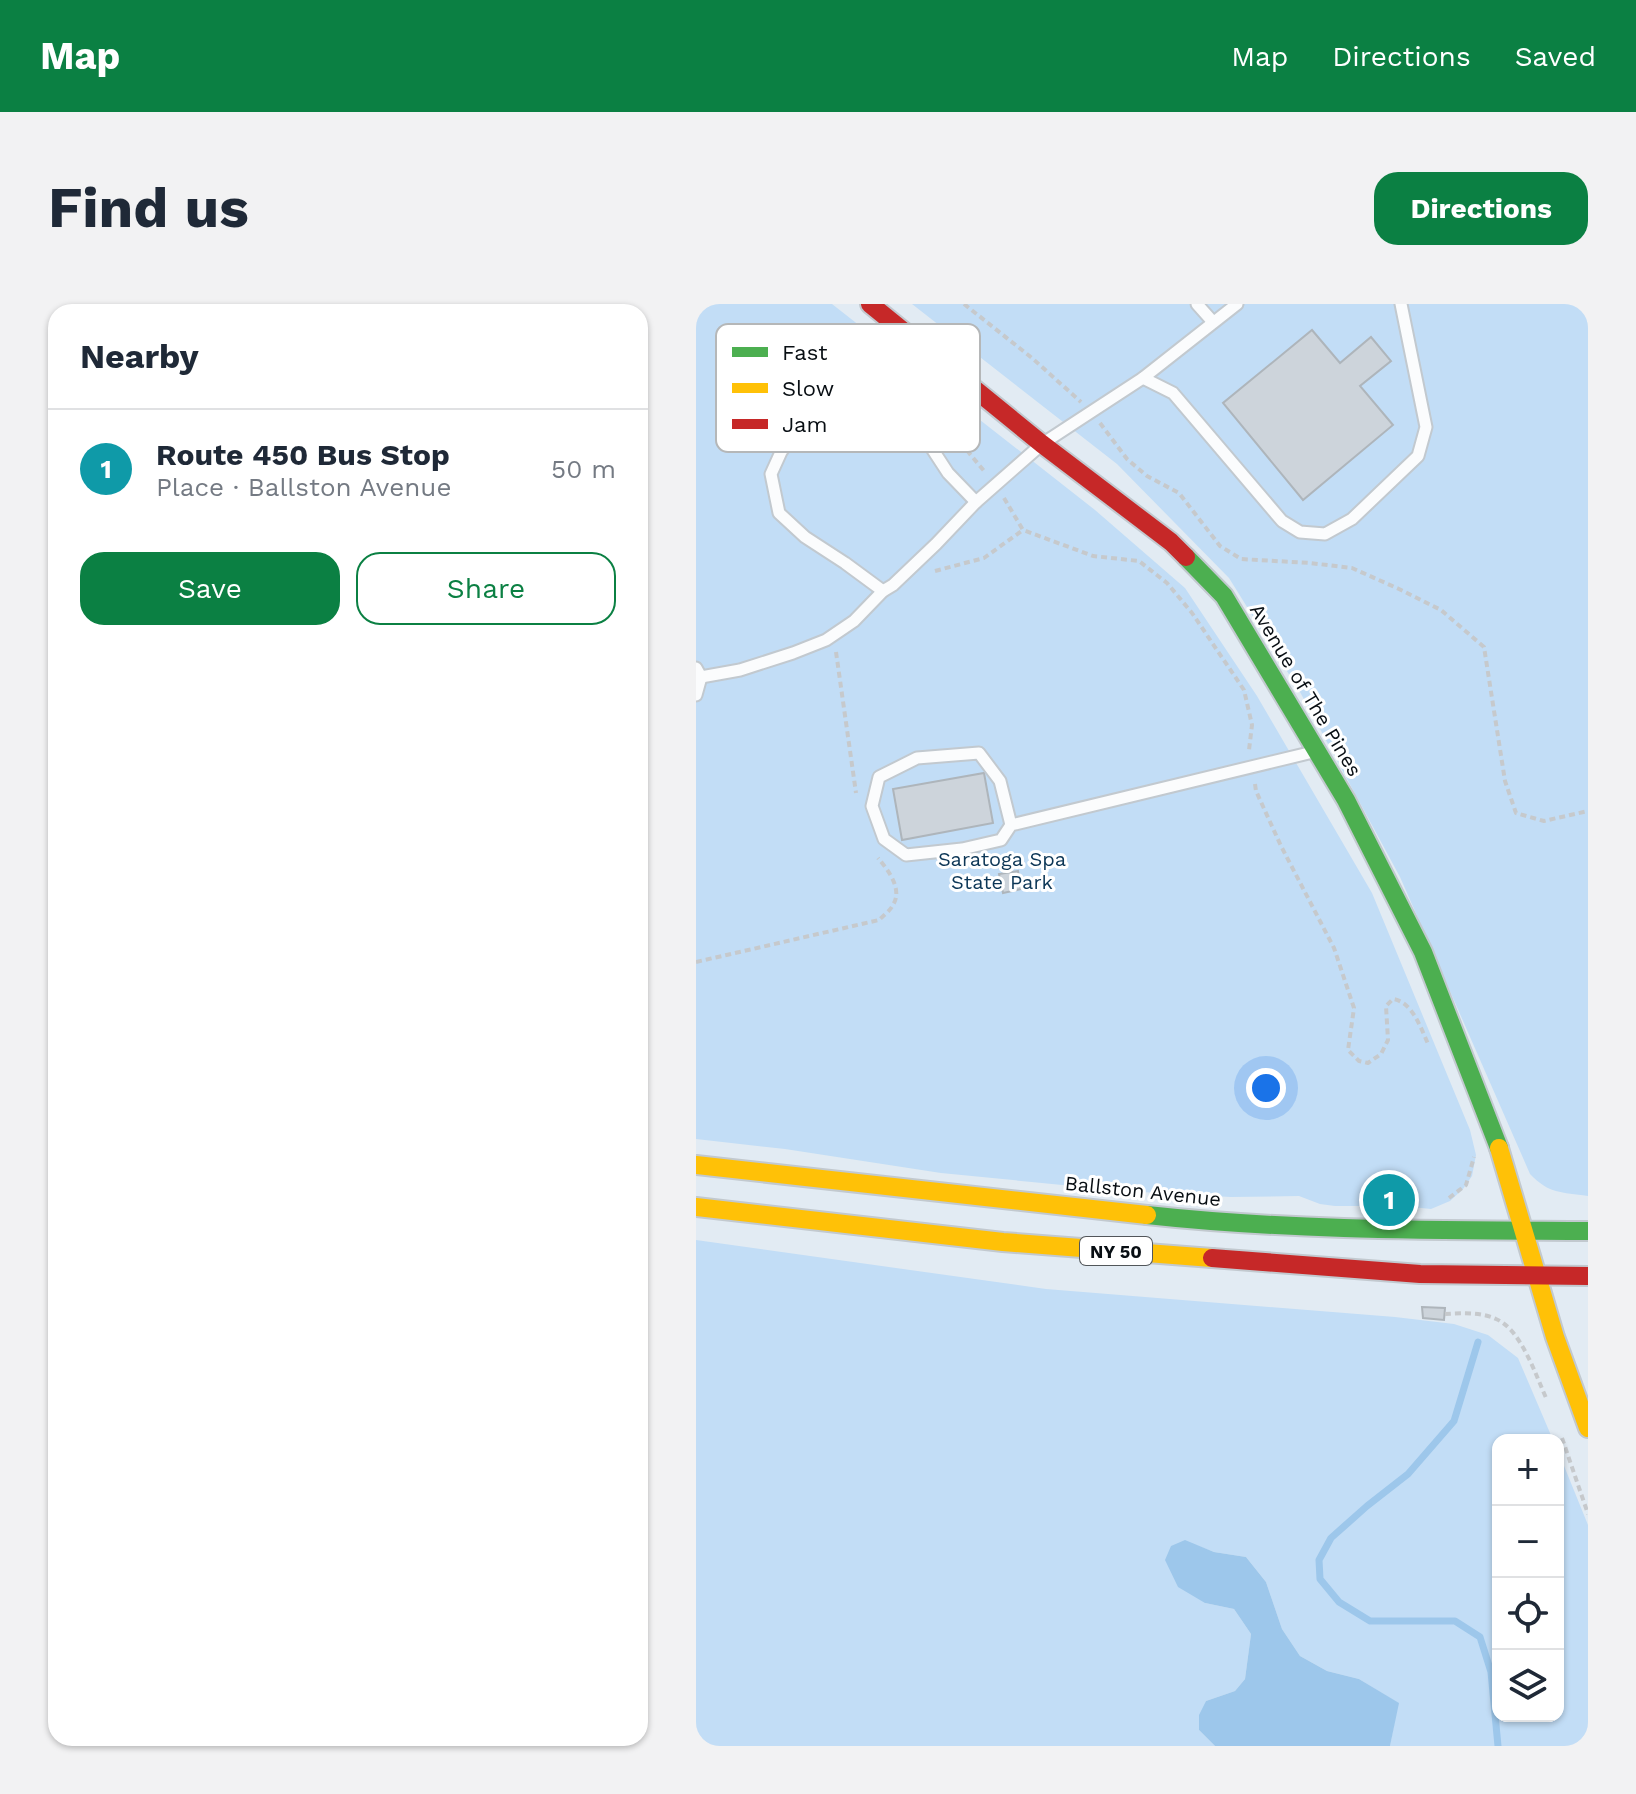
<!DOCTYPE html>
<meta charset="utf-8">
<style>
body{margin:0;font-family:"Work Sans",sans-serif;background:#f2f2f3;color:#1f2937}
.controls{position:absolute;right:24px;bottom:24px;display:grid;overflow:hidden;border-radius:16px;box-shadow:0 2px 6px #0004}
.controls button{width:72px;height:72px;display:grid;place-items:center;padding:0;border:0;border-bottom:2px solid #e0e1e3;background:#fff;color:#1f2937;font:40px sans-serif}
.you{position:absolute;left:570px;top:784px;width:28px;height:28px;margin:-20px;border:6px solid #fff;border-radius:50%;background:#1a73e8;box-shadow:0 0 0 12px #1a73e833}
.badge{display:grid;place-items:center;width:52px;height:52px;border-radius:50%;background:#0b8043;color:#fff;font-size:26px;font-weight:700}
.pin{position:absolute;translate:-50% -50%;border:4px solid #fff;box-shadow:0 2px 8px #0006}
.list{margin:0;padding:0;list-style:none}
h2{display:flex;justify-content:space-between;align-items:center;height:104px;margin:0;padding:0 32px;font-size:34px}
h2 small{font-size:26px;font-weight:400;color:#747a83}
.list li{display:grid;grid-template-columns:52px 1fr auto;gap:24px;align-items:center;box-sizing:border-box;height:120px;padding:0 32px;border-top:2px solid #e0e1e3}
.list b{display:block;font-size:30px;white-space:nowrap}
.list p{margin:0;font-size:26px;white-space:nowrap;color:#747a83}
.list em{font-size:26px;font-style:normal;color:#747a83}
.actions{display:flex;gap:16px;padding:24px 32px}
.actions a{flex:1;padding:18px 0;border:2px solid #0b8043;border-radius:24px;text-align:center;font-size:28px;color:#0b8043}
.actions .main{background:#0b8043;color:#fff}
.icon{flex:none;width:44px;height:44px;fill:none;stroke:currentColor;stroke-width:2;stroke-linecap:round;stroke-linejoin:round}
.map{position:relative;flex:none;width:892px;height:1442px;overflow:hidden;border-radius:24px}
header{display:flex;align-items:center;gap:48px;box-sizing:border-box;height:112px;padding:0 40px;background:#0b8043;color:#fff}
header strong{font-size:38px}
nav{display:flex;gap:44px;margin-inline-start:auto;font-size:28px}
.intro{display:flex;align-items:center;justify-content:space-between;box-sizing:border-box;height:192px;padding:0 48px}
h1{margin:0;font-size:56px}
.button{padding:20px 36px;border-radius:24px;background:#0b8043;color:#fff;font-size:28px;font-weight:700}
main{display:flex;gap:48px;padding:0 48px}
aside{flex:1;background:#fff;border-radius:24px;box-shadow:0 2px 6px #0004}
.map>svg:first-child{display:block}
</style>
<header>
<strong>Map</strong>
<nav><a>Map</a><a>Directions</a><a>Saved</a></nav>
</header>
<div class="intro"><h1>Find us</h1><a class="button">Directions</a></div>
<main>
<aside>
<h2>Nearby<small></small></h2>
<ul class="list">
<li><span class="badge" style="background:#0f9aa8">1</span><div><b>Route 450 Bus Stop</b><p>Place · Ballston Avenue</p></div><em>50 m</em></li>
</ul>
<div class="actions"><a class="main">Save</a><a>Share</a></div>
</aside>
<div class="map">
<svg width="892" height="1442" viewBox="0 0 892 1442">
<rect width="100%" height="100%" fill="#e2ebf3"/>
<g fill="#c2ddf6">
<path d="M0,0H136L399,206L489,284L561,392L676,589L774,826L780,851L776,872L767,885L754,897L735,905L706,902H639L624,900L603,892L535,893L428,887L245,869L89,845L0,835Z"/>
<path d="M216,0H892V892C865,888 853,890 834,870L704,573L604,388L533,274L421,160Z"/>
<path d="M0,936L350,985L699,1013L758,1020L792,1031L822,1054L857,1136H802V1412H862V1147L892,1221V1442H694L702,1399L663,1375L631,1367L604,1352L586,1325L570,1278L550,1253L518,1248L500,1241L509,1299L538,1305L555,1330L549,1375L539,1387L510,1397L503,1426L519,1442H0Z"/>
</g>
<path fill="#9dc7eb" d="M489,1236L518,1248L550,1253L570,1278L586,1325L604,1352L631,1367L663,1375L703,1399L694,1442H519L503,1426V1411L510,1397L539,1387L549,1375L555,1330L538,1305L509,1299L482,1283L469,1256L475,1242Z"/>
<g fill="none" stroke-linecap="round" stroke-linejoin="round">
<path stroke="#9dc7eb" stroke-width="7" d="M782,1038L758,1117L712,1170L671,1202L635,1234L623,1256L624,1275L643,1298L674,1317H759L784,1333L795,1368L802,1442"/>
</g>
<g fill="#cdd4db" stroke="#aeb5bb" stroke-width="2">
<path d="M616,26L644,59L675,33L695,57L664,82L697,121L607,196L527,99Z"/>
<path d="M288,469L297,519L206,536L197,485Z"/>
<path d="M322,567L325,585L307,589L303,570Z"/>
<path d="M682,893H704L705,905H682Z"/>
<path d="M726,1003L749,1004L748,1016L727,1014Z"/>
</g>
<g fill="none" stroke-linecap="round" stroke-linejoin="round">
<g stroke="#c2c9cf" stroke-width="15">
<g id="lane">
<path d="M501,0L517,18"/>
<path d="M447,74L477,89L586,217L604,228L629,230L656,215L722,152L730,123L705,0"/>
<path d="M187,287L149,259L109,233L83,209L75,170L85,148L105,119L133,91L168,82L193,95L218,117L252,169L280,198"/>
<path d="M0,364L5,373L0,391"/>
<path d="M5,373L44,366L97,349L130,336L158,317L187,287L197,281L240,240L280,198L346,140L447,74L541,0"/>
<path d="M315,521L304,477L283,449L221,454L183,473L176,502L188,535L210,551L266,545L305,536L315,521L617,448"/>
</g>
</g>
<g stroke="#c2c9cf" stroke-width="22">
<g id="fast">
<path d="M490,253L528,292L650,496L727,648L803,844"/>
<path d="M451,911C597,927 745,926 892,927"/>
</g>
</g>
<g stroke="#c2c9cf" stroke-width="22">
<g id="slow">
<path d="M803,844L859,1033L892,1124"/>
<path d="M0,861L451,911"/>
<path d="M0,903L307,938L516,954"/>
</g>
</g>
<g stroke="#c2c9cf" stroke-width="22">
<g id="jam">
<path d="M174,0L346,140L475,238L490,253"/>
<path d="M516,954L724,970L892,972"/>
</g>
</g>
<g stroke="#c6c9cc" stroke-width="4" stroke-dasharray="6 4" stroke-linecap="butt">
<path d="M268,0L336,54L385,98"/>
<path d="M404,119L431,155L451,172L483,189L524,242L545,255L614,259L656,264L703,285L745,306L788,343L809,477L820,509L848,517L892,507"/>
<path d="M258,131L289,168"/>
<path d="M308,194L327,226L397,252L443,257L471,279L496,309L548,386L556,421L553,446"/>
<path d="M239,267L288,254L327,226"/>
<path d="M140,348L160,489"/>
<path d="M559,480L560,487L585,542L638,644L658,704L652,746L663,757L672,759L685,750L692,736L690,702L697,695C717,698 725,725 733,742"/>
<path d="M0,658L183,616C187,612 194,607 197,601C207,585 192,566 182,554"/>
<path d="M753,894L770,881L778,853"/>
<path d="M749,1010C765,1009 785,1008 800,1015C825,1025 840,1072 851,1096"/>
<path d="M866,1134L892,1210"/>
</g>
<use href="#lane" stroke="#fbfcfd" stroke-width="11"/>
<use href="#fast" stroke="#4caf50" stroke-width="18"/>
<use href="#slow" stroke="#ffc107" stroke-width="18"/>
<use href="#jam" stroke="#c62828" stroke-width="18"/>
</g>
<g text-anchor="middle" dominant-baseline="central" stroke-width="6" stroke-linejoin="round" paint-order="stroke">
<rect fill="#fff" stroke="#52565a" stroke-width="2" x="384" y="933" width="72" height="28" rx="6"/>
<g font-size="18" font-weight="bold" fill="#080e13">
<text x="420" y="947">NY 50</text>
</g>
<g font-size="20" fill="#080e13" stroke="#fff">
<text transform="translate(610 386) rotate(59)">Avenue of The Pines</text>
<text transform="translate(447 887) rotate(6)">Ballston Avenue</text>
</g>
<g font-size="20" fill="#0c3656" stroke="#fff">
<text x="306" y="555">Saratoga Spa<tspan x="306" dy="23">State Park</tspan></text>
</g>
</g>
<rect x="20" y="20" width="264" height="128" rx="12" fill="#fff" stroke="#b5b7b8" stroke-width="2"/>
<rect x="36" y="43" width="36" height="10" fill="#4caf50"/>
<rect x="36" y="79" width="36" height="10" fill="#ffc107"/>
<rect x="36" y="115" width="36" height="10" fill="#c62828"/>
<g font-size="22" fill="#080e13">
<text x="86" y="56">Fast</text>
<text x="86" y="92">Slow</text>
<text x="86" y="128">Jam</text>
</g>
</svg>
<div class="controls">
<button>+</button>
<button>−</button>
<button><svg class="icon" aria-label="locate" viewBox="0 0 24 24"><circle cx="12" cy="12" r="6"/><path d="M12 2v4M12 18v4M2 12h4M18 12h4"/></svg></button>
<button><svg class="icon" aria-label="layers" viewBox="0 0 24 24"><path d="M12 4l9 5-9 5-9-5zM3 14l9 5 9-5"/></svg></button>
</div>
<div class="you"></div>
<div class="pin badge" style="left:693px;top:896px;background:#0f9aa8">1</div>
</div>
</main>
